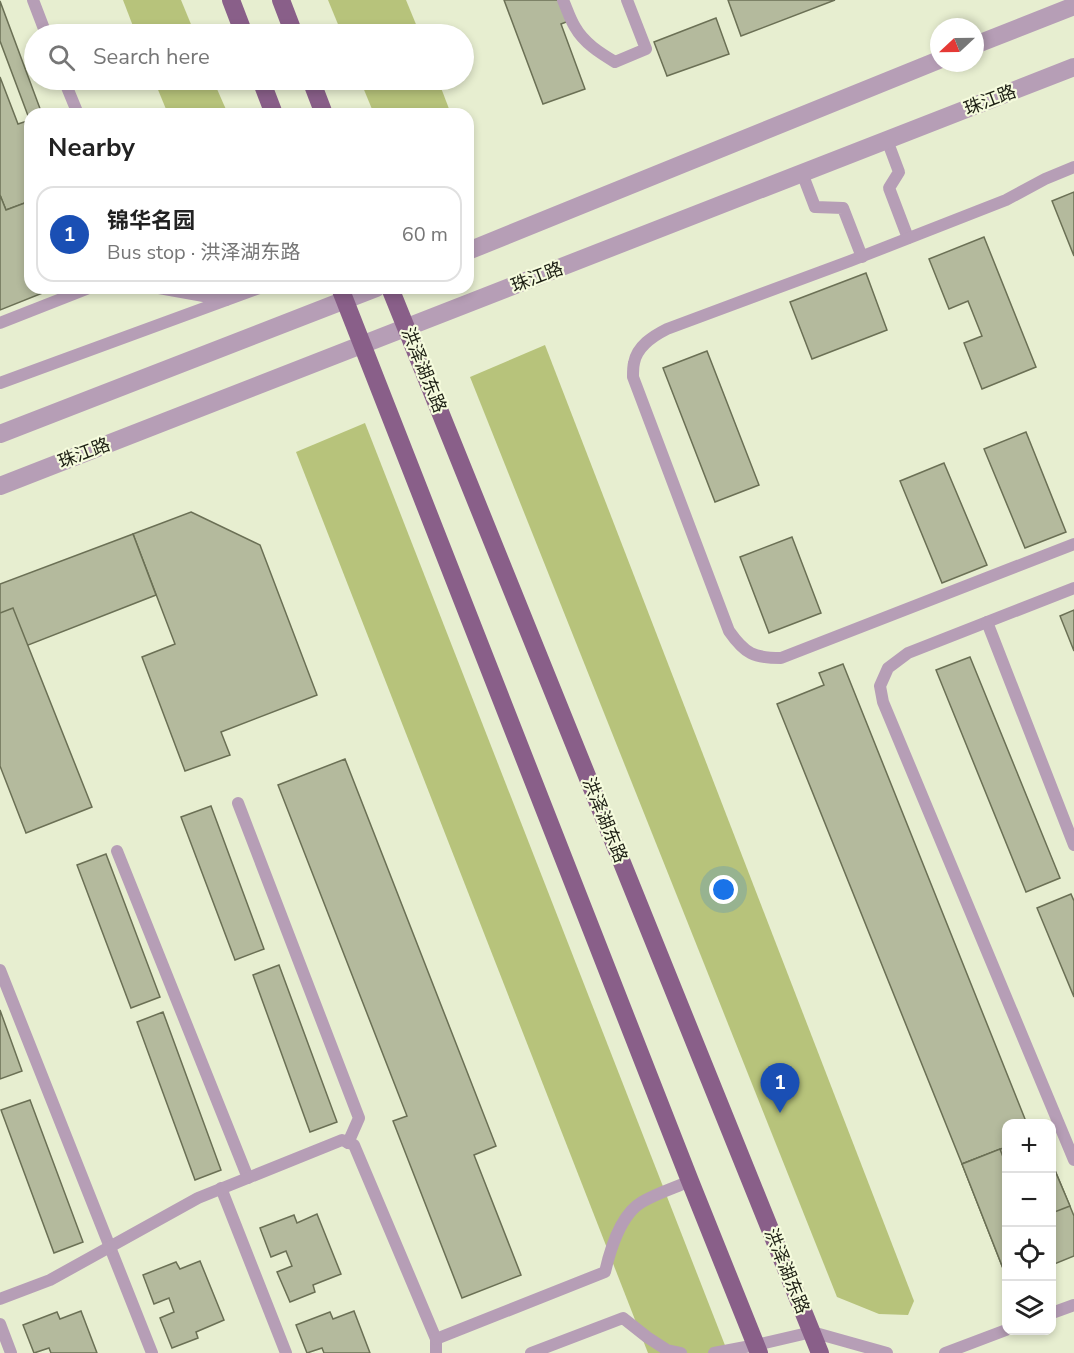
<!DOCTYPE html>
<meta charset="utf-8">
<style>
body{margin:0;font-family:"Nunito Sans","Noto Sans SC",sans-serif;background:#f2f2f2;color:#222}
.controls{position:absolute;right:18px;bottom:18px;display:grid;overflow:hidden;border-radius:12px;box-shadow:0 3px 9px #0003}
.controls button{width:54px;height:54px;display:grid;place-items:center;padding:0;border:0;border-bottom:2px solid #e0e0e0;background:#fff;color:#222;font:30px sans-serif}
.compass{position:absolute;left:930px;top:18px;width:54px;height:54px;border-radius:50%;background:#fff;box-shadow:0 3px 9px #0003;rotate:248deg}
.you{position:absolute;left:724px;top:890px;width:21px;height:21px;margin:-15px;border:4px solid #fff;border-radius:50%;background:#1a73e8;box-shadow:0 0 0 9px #1a73e833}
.badge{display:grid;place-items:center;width:39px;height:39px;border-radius:50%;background:#a845ab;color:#fff;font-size:20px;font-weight:700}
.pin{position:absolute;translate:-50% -50px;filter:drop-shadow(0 2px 3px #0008)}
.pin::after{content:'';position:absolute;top:32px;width:21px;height:18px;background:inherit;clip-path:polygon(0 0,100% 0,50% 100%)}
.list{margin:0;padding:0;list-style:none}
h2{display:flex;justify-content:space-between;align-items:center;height:78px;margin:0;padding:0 24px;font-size:26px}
h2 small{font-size:20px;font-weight:400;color:#767676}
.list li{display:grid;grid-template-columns:39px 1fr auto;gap:18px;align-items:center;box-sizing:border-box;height:96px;margin:0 12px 12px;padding:0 12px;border:2px solid #e0e0e0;border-radius:18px}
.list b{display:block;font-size:22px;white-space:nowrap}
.list p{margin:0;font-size:20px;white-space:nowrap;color:#767676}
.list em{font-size:20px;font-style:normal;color:#767676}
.icon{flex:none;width:33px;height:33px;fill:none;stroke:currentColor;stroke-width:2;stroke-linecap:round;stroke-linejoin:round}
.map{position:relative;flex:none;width:1074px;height:1353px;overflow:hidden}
.search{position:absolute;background:#fff;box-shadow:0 3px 9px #0003;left:24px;top:24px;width:450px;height:66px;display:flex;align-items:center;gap:15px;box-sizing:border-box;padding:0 21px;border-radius:33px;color:#767676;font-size:22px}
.panel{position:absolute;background:#fff;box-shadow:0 3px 9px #0003;left:24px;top:108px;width:450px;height:186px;border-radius:18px}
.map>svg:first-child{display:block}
</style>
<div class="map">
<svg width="1074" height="1353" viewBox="0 0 1074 1353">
<rect width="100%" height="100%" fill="#e7eed0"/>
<g fill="#b7c37b">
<path d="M123,0H181L195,34H136Z"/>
<path d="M328,0H406L420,34H342Z"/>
<path d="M154,80H213L228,114H168Z"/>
<path d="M360,80H438L451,114H374Z"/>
<path d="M545,345L914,1301L908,1315L879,1314L837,1297L470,377Z"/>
<path d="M365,423L728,1353H648L296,452Z"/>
</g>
<g fill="#b4ba9d" stroke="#6b7055" stroke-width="1.5">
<path d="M504,0H567L574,19L561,24L585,89L543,104Z"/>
<path d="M728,0H835L741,36Z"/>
<path d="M0,1L42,114H30V121L0,41Z"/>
<path d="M716,18L729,54L667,76L654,42Z"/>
<path d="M0,77L18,124L30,120V201L6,210L0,195Z"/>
<path d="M1074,192V256L1052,201Z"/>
<path d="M0,195L6,210L30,201V288H55L0,310Z"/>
<path d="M984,237L1036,367L982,389L964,343L982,336L968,301L949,309L929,259Z"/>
<path d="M866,273L887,330L812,359L790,302Z"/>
<path d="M707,351L759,485L715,502L663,368Z"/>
<path d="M1026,432L1066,532L1025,548L984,449Z"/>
<path d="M944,463L987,565L942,583L900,481Z"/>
<path d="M191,512L260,545L317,695L221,732L230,755L185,771L142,657L175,644L133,534Z"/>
<path d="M133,534L156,595L0,656V584Z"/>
<path d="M792,537L821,613L769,633L740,557Z"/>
<path d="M13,608L92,807L26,833L0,766V613Z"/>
<path d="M1074,610V651L1060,616Z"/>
<path d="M970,657L1060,878L1026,892L936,670Z"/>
<path d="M843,664L1027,1124H1006V1147L962,1164L777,704L824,685L819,673Z"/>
<path d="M345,759L496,1146L474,1155L521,1275L462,1298L393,1121L407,1116L278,785Z"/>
<path d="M211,806L264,949L235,960L181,817Z"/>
<path d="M106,854L160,997L131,1008L77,865Z"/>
<path d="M1071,894L1074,901V997L1037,908Z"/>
<path d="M279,965L337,1122L310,1132L253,975Z"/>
<path d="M0,1010L22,1071L0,1079Z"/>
<path d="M163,1012L221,1170L195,1180L137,1022Z"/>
<path d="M30,1100L83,1242L54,1253L1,1110Z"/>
<path d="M1006,1147V1276L962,1164Z"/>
<path d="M1000,1149L1006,1165V1276L962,1164Z"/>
<path d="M1052,1163L1074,1216V1256L1052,1265Z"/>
<path d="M1052,1166H1053L1070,1206L1052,1213Z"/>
<path d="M317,1214L341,1274L313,1285L315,1292L290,1302L277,1272L292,1266L286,1251L271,1257L260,1228L294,1215L297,1223Z"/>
<path d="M200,1261L224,1320L196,1332L198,1338L172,1348L160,1318L174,1312L169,1298L154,1304L143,1275L176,1262L180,1269Z"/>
<path d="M81,1311L97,1353H51L49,1348L34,1353L23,1325L57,1312L60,1319Z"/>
<path d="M354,1311L370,1353H324L322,1348L307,1353L296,1325L330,1312L333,1319Z"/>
</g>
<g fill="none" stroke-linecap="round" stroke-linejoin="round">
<g stroke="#b69eb6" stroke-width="12">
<path d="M33,0L46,34"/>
<path d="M563,0C567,9 570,19 575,27C584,43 600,53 615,62L646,49L627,0"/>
<path d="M64,80L78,114"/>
<path d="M887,140L899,172L889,188L908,238"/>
<path d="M1074,167L1045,179L1006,200L850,261L667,329C653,336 637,346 634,363C633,367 633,373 633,377L729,631C745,654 754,658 781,658L1074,544"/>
<path d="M802,173L815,207L843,208L862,257"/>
<path d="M159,288L226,300"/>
<path d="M0,323L89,288"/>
<path d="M0,383L259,288"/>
<path d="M1074,588L908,653L888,668L880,686L883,702L1074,1160"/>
<path d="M987,622L1074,845"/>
<path d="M238,803L359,1118L348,1143"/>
<path d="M117,851L248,1178"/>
<path d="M0,970L152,1353"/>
<path d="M221,1188L286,1353"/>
<path d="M0,1299L50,1280L198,1198L342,1140L354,1145L436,1339V1353"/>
<path d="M1052,1313L1074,1305"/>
<path d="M0,1324L11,1353"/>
<path d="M436,1339L605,1272C610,1250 621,1214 642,1202C657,1193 674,1188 690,1181"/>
<path d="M531,1353L623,1318L647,1337L667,1350L681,1353"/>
<path d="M714,1353L756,1345L812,1332L887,1353"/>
<path d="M945,1353L1006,1330"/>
</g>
<g stroke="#b69eb6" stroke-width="18">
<path d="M975,45L1074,6"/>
<path d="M468,251L939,60"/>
<path d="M0,434L376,288"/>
<path d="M0,486L1074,67"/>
</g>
<g stroke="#895f89" stroke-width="18">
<path d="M231,0L244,34"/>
<path d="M281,0L294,34"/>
<path d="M261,80L274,114"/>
<path d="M311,80L324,114"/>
<path d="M340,288L690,1181L759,1353"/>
<path d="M390,288L820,1353"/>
</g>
</g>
<g text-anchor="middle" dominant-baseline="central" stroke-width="4.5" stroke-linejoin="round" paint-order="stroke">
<g font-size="18" fill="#1c1e13" stroke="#f5fbdd">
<text transform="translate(990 100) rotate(-21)">珠江路</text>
<text transform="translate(537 277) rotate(-21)">珠江路</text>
<text transform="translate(424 370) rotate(68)">洪泽湖东路</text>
<text transform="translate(84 453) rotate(-21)">珠江路</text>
<text transform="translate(605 820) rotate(68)">洪泽湖东路</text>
<text transform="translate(787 1271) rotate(68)">洪泽湖东路</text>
</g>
</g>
</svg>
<div class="controls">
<button>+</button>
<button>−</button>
<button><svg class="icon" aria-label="locate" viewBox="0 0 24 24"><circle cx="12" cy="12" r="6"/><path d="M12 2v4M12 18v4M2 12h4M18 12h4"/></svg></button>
<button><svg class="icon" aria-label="layers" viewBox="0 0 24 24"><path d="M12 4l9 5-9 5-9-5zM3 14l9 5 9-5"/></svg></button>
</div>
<svg class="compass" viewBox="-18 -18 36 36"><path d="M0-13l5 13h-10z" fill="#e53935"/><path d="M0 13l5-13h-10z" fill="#767676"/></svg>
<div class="you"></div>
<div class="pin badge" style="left:780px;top:1113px;background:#1a4fb4">1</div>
<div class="search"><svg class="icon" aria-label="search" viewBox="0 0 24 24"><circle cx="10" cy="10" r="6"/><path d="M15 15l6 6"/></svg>Search here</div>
<section class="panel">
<h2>Nearby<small></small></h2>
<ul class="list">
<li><span class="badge" style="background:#1a4fb4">1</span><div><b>锦华名园</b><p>Bus stop · 洪泽湖东路</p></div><em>60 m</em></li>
</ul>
</section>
</div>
